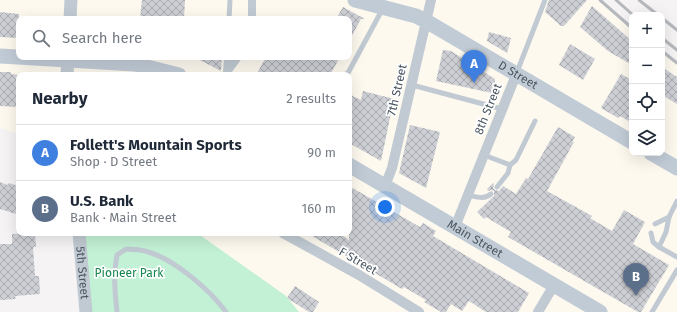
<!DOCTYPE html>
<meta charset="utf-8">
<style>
body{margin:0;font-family:"Fira Sans",sans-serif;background:#f2f2f3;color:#1f2937}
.controls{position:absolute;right:12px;top:12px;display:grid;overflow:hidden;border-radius:8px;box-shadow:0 4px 16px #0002}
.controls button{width:36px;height:36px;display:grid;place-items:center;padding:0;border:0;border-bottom:1px solid #e0e1e3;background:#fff;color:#1f2937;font:20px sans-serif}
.you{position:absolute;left:385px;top:207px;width:14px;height:14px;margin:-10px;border:3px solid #fff;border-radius:50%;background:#1a73e8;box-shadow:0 0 0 6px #1a73e833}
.badge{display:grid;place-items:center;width:26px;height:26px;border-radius:50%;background:#7c3aed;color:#fff;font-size:13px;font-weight:700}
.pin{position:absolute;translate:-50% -33px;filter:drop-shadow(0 1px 2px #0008)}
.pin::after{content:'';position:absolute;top:21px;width:14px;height:12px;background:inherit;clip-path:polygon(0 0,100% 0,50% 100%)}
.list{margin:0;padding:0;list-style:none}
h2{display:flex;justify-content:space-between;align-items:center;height:52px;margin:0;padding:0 16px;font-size:17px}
h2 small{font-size:13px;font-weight:400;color:#747a83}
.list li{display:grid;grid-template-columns:26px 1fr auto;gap:12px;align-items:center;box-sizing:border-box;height:56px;padding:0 16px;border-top:1px solid #e0e1e3}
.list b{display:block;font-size:15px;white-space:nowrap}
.list p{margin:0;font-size:13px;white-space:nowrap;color:#747a83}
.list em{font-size:13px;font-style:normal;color:#747a83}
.icon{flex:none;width:22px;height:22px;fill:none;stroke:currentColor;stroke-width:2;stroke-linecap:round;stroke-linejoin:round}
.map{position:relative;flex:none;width:677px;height:312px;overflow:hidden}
.search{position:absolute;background:#fff;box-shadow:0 4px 16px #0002;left:16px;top:16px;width:336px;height:44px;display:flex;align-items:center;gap:10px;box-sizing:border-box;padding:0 14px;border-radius:8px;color:#747a83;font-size:15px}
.panel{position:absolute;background:#fff;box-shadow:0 4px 16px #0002;left:16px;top:72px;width:336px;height:164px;border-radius:8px}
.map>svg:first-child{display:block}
</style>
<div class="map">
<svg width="677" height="312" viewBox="0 0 677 312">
<defs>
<pattern id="building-cross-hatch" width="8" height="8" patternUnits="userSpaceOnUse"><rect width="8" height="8" fill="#cdcfd5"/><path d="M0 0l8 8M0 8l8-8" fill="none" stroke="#a8abb0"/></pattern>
</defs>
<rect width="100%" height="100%" fill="#f5f3f3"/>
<path fill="#fdf9ef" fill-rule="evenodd" d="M0,0H600L632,28V153H662V51L677,63V312H299L286,296L197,233H349V75H19V134L0,128ZM19,19H349V57H19Z"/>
<path fill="#c3f1d5" d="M79,233H197L286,296L299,312H86Z"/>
<g fill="url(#building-cross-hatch)">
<path d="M142,0H185L184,19H140Z"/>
<path d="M549,0H587L564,26H561L545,12Z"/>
<path d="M592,6L632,41V65L608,51L580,27Z"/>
<path d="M343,7L365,19H361L349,41V19H336Z"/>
<path d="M0,12L19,14V38L0,37Z"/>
<path d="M489,32L511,38L507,53L487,41Z"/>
<path d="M570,44L595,59L583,80L559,65Z"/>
<path d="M443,50L451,51L495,79V86L492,93L436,81Z"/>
<path d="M194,57H222L221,71Z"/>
<path d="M266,57H340L330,75H256Z"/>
<path d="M662,67L677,77V104L662,95Z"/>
<path d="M0,72H11V74L19,75V107L0,106Z"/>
<path d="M621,74L632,80V123L620,116L618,118L601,108Z"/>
<path d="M363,91L394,99L381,161L349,143V94L361,100Z"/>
<path d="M410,125L440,132L426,188L399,173Z"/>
<path d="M558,127L575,137L572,142H574L547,191L592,216L590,218L612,231L624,210L645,222L633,244L669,265L641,312H638L508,237L511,232L486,217L484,219L477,212L494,196V191L491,190L488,191L487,189L493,183L494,184L493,188L495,190L499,191L503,186L516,194L526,178L528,179Z"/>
<path d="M0,182L8,185L9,183L19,186V205L16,214L0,209Z"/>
<path d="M349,186L420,227L423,223L436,231L433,236L529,293L518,312H486L469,301L462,311L451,304L446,312H441L424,302L426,300L404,287L402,289L307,233H339L349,240Z"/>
<path d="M35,233L36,247H33L35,276H39L40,294L15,296L16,299L0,300V244H12V234Z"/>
<path d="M295,286L319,302L313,312H309L287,298Z"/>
</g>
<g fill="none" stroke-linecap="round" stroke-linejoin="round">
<g stroke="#c1cad2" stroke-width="5">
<path d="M229,19L230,0"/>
<path d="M517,72L545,0"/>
<path d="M343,75L348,73L382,10"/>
<path d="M412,85L502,109"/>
<path d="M484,155L510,165L516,160L535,121"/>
<path d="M497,187L508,173L510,165"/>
<path d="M468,195C477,197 484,200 491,194"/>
<path d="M677,201L669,217L666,232L659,247L677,257"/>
<path d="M655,224L669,217"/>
<path d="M651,233L653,242L659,247"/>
<path d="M117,312C115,292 113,275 117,255L126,249C133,250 141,249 148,252C174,259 210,290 226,312"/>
<path d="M652,312L677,270"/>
</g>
<g stroke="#c1cad2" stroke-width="8">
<path d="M252,19V0"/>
<path d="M227,72L238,57"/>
<path d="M227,72L228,57"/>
</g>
<g stroke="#c1cad2" stroke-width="10">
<path d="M385,186L392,168L431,0"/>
<path d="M455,227L516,75"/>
<path d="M283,233L359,275L419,312"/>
<path d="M538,312L554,285"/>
</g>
<g stroke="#c1cad2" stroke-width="13">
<path d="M70,19L71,0"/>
<path d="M67,75L68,57"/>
<path id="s1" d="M79,233L86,312"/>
</g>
<g stroke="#c1cbd6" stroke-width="15">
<path id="s2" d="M355,0L416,16L426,21L632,142"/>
<path d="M0,56L135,64L179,75"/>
<path d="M651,153L677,168"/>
<path id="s3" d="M349,165L600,312"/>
</g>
<g stroke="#b5b8bd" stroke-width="3">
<path d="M600,0L632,28"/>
<path d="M616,0L633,15"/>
<path d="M639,0L658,15"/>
<path d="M662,18L677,30"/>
<path d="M662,38L677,50"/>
<path d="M662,51L677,63"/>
</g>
</g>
<g text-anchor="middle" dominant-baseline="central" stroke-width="3.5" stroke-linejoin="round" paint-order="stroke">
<g font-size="12" fill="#4a5661" stroke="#fff">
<text stroke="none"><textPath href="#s2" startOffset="181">D Street</textPath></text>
<text transform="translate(397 90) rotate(-77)">7th Street</text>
<text transform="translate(488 109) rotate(-68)">8th Street</text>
<text stroke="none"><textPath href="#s3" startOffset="146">Main Street</textPath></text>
<text transform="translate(358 261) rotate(30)">F Street</text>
<text stroke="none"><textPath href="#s1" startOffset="40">5th Street</textPath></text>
</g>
<g font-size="12" fill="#17864f" stroke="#fff">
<text x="129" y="273">Pioneer Park</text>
</g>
</g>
</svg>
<div class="controls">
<button>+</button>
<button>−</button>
<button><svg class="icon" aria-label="locate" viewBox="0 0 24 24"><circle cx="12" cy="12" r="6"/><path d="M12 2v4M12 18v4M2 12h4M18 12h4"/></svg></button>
<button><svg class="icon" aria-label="layers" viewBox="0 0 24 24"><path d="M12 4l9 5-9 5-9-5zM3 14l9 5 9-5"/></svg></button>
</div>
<div class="you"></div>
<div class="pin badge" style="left:474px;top:83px;background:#3f7fe0">A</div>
<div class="pin badge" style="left:636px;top:296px;background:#5c6f8a">B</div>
<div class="search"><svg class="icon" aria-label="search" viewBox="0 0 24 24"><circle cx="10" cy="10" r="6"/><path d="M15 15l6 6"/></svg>Search here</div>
<section class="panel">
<h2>Nearby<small>2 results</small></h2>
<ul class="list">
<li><span class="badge" style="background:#3f7fe0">A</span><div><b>Follett's Mountain Sports</b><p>Shop · D Street</p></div><em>90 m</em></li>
<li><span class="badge" style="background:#5c6f8a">B</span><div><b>U.S. Bank</b><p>Bank · Main Street</p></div><em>160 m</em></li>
</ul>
</section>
</div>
